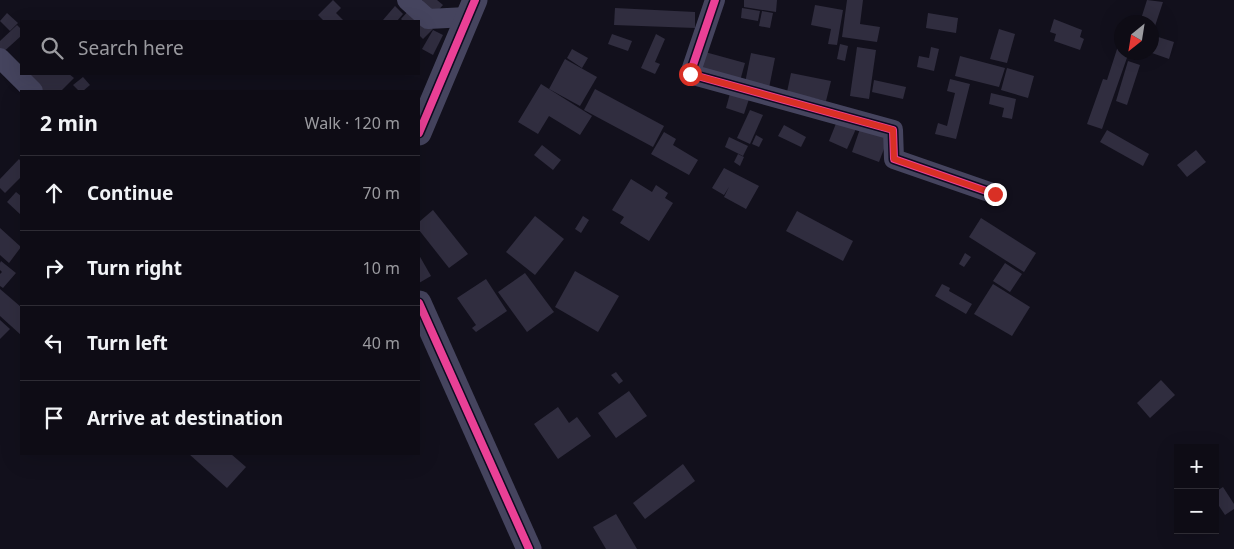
<!DOCTYPE html>
<meta charset="utf-8">
<style>
body{margin:0;font-family:"Noto Sans",sans-serif;background:#1c1a22;color:#f1f3f6}
.controls{position:absolute;right:15px;bottom:15px;display:grid;overflow:hidden;border-radius:0px;box-shadow:0 5px 20px #0002}
.controls button{width:45px;height:45px;display:grid;place-items:center;padding:0;border:0;border-bottom:1px solid #2e2c34;background:#0e0c15;color:#f1f3f6;font:25px sans-serif}
.compass{position:absolute;left:1114px;top:15px;width:45px;height:45px;border-radius:50%;background:#0e0c15;box-shadow:0 5px 20px #0002;rotate:210deg}
.stop{position:absolute;width:15px;height:15px;margin:-11px;border:4px solid #d93025;border-radius:50%;background:#fff}
.stop.end{background:#d93025;border-color:#fff;box-shadow:0 1px 5px #0008}
.list{margin:0;padding:0;list-style:none}
h2{display:flex;justify-content:space-between;align-items:center;height:65px;margin:0;padding:0 20px;font-size:21px}
h2 small{font-size:16px;font-weight:400;color:#9b9ba0}
.list li{display:grid;grid-template-columns:32px 1fr auto;gap:15px;align-items:center;box-sizing:border-box;height:75px;padding:0 20px;border-top:1px solid #2e2c34}
.list b{display:block;font-size:19px;white-space:nowrap}
.list em{font-size:16px;font-style:normal;color:#9b9ba0}
.icon{flex:none;width:28px;height:28px;fill:none;stroke:currentColor;stroke-width:2;stroke-linecap:round;stroke-linejoin:round}
.map{position:relative;flex:none;width:1234px;height:549px;overflow:hidden}
.search{position:absolute;background:#0e0c15;box-shadow:0 5px 20px #0002;left:20px;top:20px;width:400px;height:55px;display:flex;align-items:center;gap:12px;box-sizing:border-box;padding:0 18px;border-radius:0px;color:#9b9ba0;font-size:19px}
.panel{position:absolute;background:#0e0c15;box-shadow:0 5px 20px #0002;left:20px;top:90px;width:400px;height:365px;border-radius:0px}
.map>svg:first-child{display:block}
</style>
<div class="map">
<svg width="1234" height="549" viewBox="0 0 1234 549">
<rect width="100%" height="100%" fill="#12101c"/>
<g fill="#302d3f">
<path d="M333,0L341,8L336,13L344,21H324L318,15Z"/>
<path d="M422,0H437L443,5L434,15Z"/>
<path d="M744,0H777L776,12L744,7Z"/>
<path d="M847,0H863L860,24L880,27L877,42L842,37Z"/>
<path d="M1147,0L1163,2L1152,35L1174,42L1169,59L1152,53V22H1140Z"/>
<path d="M815,5L843,10L837,45L828,44L831,29L811,25Z"/>
<path d="M395,6L403,14L397,21H385L383,20Z"/>
<path d="M615,8L695,12V28L614,25Z"/>
<path d="M742,8L760,11L758,21L741,18Z"/>
<path d="M410,9L433,29L423,39L419,35V21H403L401,19Z"/>
<path d="M762,11L773,13L770,28L759,26Z"/>
<path d="M7,13L18,23L10,31L0,21Z"/>
<path d="M928,13L958,18L956,33L926,28Z"/>
<path d="M1054,19L1082,30L1080,37L1084,39L1080,50L1054,41L1056,34L1050,32Z"/>
<path d="M17,25L21,29V36L0,55V41Z"/>
<path d="M999,29L1015,34L1007,63L990,59Z"/>
<path d="M433,30L443,35L433,55L422,49Z"/>
<path d="M612,34L632,41L628,51L608,44Z"/>
<path d="M656,34L665,39L655,62L660,64L655,74L641,68Z"/>
<path d="M1119,43L1122,44V52H1129L1102,129L1087,124L1103,79L1107,80Z"/>
<path d="M840,44L848,46L845,61L837,59Z"/>
<path d="M857,47L876,50L869,99L850,96Z"/>
<path d="M931,47L939,49L934,71L917,67L919,56L929,58Z"/>
<path d="M572,49L588,58L582,68L567,58Z"/>
<path d="M705,52L745,63L740,81L700,69Z"/>
<path d="M751,53L775,58L769,88L745,83Z"/>
<path d="M960,56L1005,68L999,87L955,76Z"/>
<path d="M565,59L597,77L580,106L549,89Z"/>
<path d="M1128,61L1140,65L1127,105L1116,101Z"/>
<path d="M1007,68L1034,76L1028,98L1001,90Z"/>
<path d="M791,73L831,81L826,101L787,92Z"/>
<path d="M30,74H69L74,78L61,91H40Z"/>
<path d="M83,77L90,85L83,91H79L73,85Z"/>
<path d="M950,79L970,84L956,139L935,134L938,123L947,126L955,93L947,91Z"/>
<path d="M874,80L906,87L903,99L872,92Z"/>
<path d="M541,84L592,116L580,135L549,116L538,134L518,122Z"/>
<path d="M595,89L664,126L653,147L584,110Z"/>
<path d="M731,90L750,96L744,114L726,108Z"/>
<path d="M991,93L1016,99L1012,119L1002,117L1004,108L989,104Z"/>
<path d="M750,110L763,115L750,144L737,138Z"/>
<path d="M839,116L859,122L847,149L829,141Z"/>
<path d="M862,123L890,133L879,162L852,152Z"/>
<path d="M784,125L806,137L801,147L778,136Z"/>
<path d="M1107,130L1149,154L1143,166L1100,142Z"/>
<path d="M664,132L676,139L673,145L698,160L689,175L651,154Z"/>
<path d="M756,135L763,139L759,147L752,144Z"/>
<path d="M729,137L748,146L743,156L725,147Z"/>
<path d="M542,145L561,160L553,170L534,155Z"/>
<path d="M1196,150L1206,162L1187,177L1177,165Z"/>
<path d="M738,154L744,157L740,166L734,162Z"/>
<path d="M19,159L21,162V177L5,193L0,188V179Z"/>
<path d="M724,168L759,186L746,209L724,197L729,187L724,195L712,188Z"/>
<path d="M631,179L652,192L656,185L668,193L665,198L673,203L649,241L620,223L624,217L612,210Z"/>
<path d="M16,192L21,196V215L7,202Z"/>
<path d="M433,210L468,254L449,268L419,230V222Z"/>
<path d="M797,211L853,241L843,261L786,231Z"/>
<path d="M535,216L564,239L535,275L506,252Z"/>
<path d="M583,216L589,220L581,233L575,229Z"/>
<path d="M981,218L1036,253L1024,272L969,237Z"/>
<path d="M0,228L21,247L9,263L0,255Z"/>
<path d="M965,253L971,257L964,267L959,264Z"/>
<path d="M419,255L431,276L419,283Z"/>
<path d="M1,261L16,273L3,288L0,286V274L2,272L0,270V263Z"/>
<path d="M1005,263L1022,274L1010,292L993,281Z"/>
<path d="M575,271L619,296L598,332L555,307Z"/>
<path d="M525,273L554,312L527,332L498,292Z"/>
<path d="M486,279L507,311L476,332L472,328L476,325L457,298Z"/>
<path d="M942,284L950,288L949,291L972,304L966,314L935,296Z"/>
<path d="M993,284L1030,307L1012,336L974,314Z"/>
<path d="M0,289L21,307V335L0,316Z"/>
<path d="M0,320L10,329L0,339Z"/>
<path d="M616,372L623,381L619,384L611,375Z"/>
<path d="M1161,380L1175,395L1150,418L1137,403Z"/>
<path d="M629,391L647,416L616,438L598,413Z"/>
<path d="M558,407L569,423L577,417L591,436L558,459L534,424Z"/>
<path d="M189,454H231L246,467L227,488Z"/>
<path d="M683,464L695,481L645,519L633,503Z"/>
<path d="M1223,487L1234,504V509L1225,515L1215,500V492Z"/>
<path d="M616,514L637,549H606L593,527Z"/>
</g>
<g fill="none" stroke-linecap="round" stroke-linejoin="round">
<g stroke="#45445e" stroke-width="20">
<path d="M407,0L428,19L467,17"/>
<path d="M715,0L690,74L893,130L894,159L995,194"/>
<path d="M0,58L33,91"/>
</g>
<g stroke="#45445e" stroke-width="25">
<path d="M419,133L475,0"/>
<path d="M419,303L529,549"/>
</g>
<g stroke="#0f0b21" stroke-width="11">
<g id="cycleway">
<path d="M715,0L690,74L893,130L894,159L995,194"/>
<path d="M419,133L475,0"/>
<path d="M419,303L529,549"/>
</g>
</g>
<use href="#cycleway" stroke="#ea4096" stroke-width="8"/>
</g>
<g fill="none" stroke-linecap="round" stroke-linejoin="round">
<path stroke="#d93025" stroke-width="6" d="M690,74L893,130L894,159L995,194"/>
</g>
</svg>
<div class="controls">
<button>+</button>
<button>−</button>
</div>
<svg class="compass" viewBox="-18 -18 36 36"><path d="M0-13l5 13h-10z" fill="#e53935"/><path d="M0 13l5-13h-10z" fill="#9b9ba0"/></svg>
<div class="stop" style="left:690px;top:74px"></div>
<div class="stop end" style="left:995px;top:194px"></div>
<div class="search"><svg class="icon" aria-label="search" viewBox="0 0 24 24"><circle cx="10" cy="10" r="6"/><path d="M15 15l6 6"/></svg>Search here</div>
<section class="panel">
<h2>2 min<small>Walk · 120 m</small></h2>
<ul class="list">
<li><svg class="icon" aria-label="ahead" viewBox="0 0 24 24"><path d="M12 20V5M6 11l6-6 6 6"/></svg><div><b>Continue</b></div><em>70 m</em></li>
<li><svg class="icon" aria-label="right" viewBox="0 0 24 24"><path d="M7 20v-9h11M14 6l5 5-5 5"/></svg><div><b>Turn right</b></div><em>10 m</em></li>
<li><svg class="icon" aria-label="left" viewBox="0 0 24 24"><path d="M17 20v-9H6M10 6l-5 5 5 5"/></svg><div><b>Turn left</b></div><em>40 m</em></li>
<li><svg class="icon" aria-label="arrive" viewBox="0 0 24 24"><path d="M6 21V4h12l-3 4 3 4H6"/></svg><div><b>Arrive at destination</b></div></li>
</ul>
</section>
</div>
